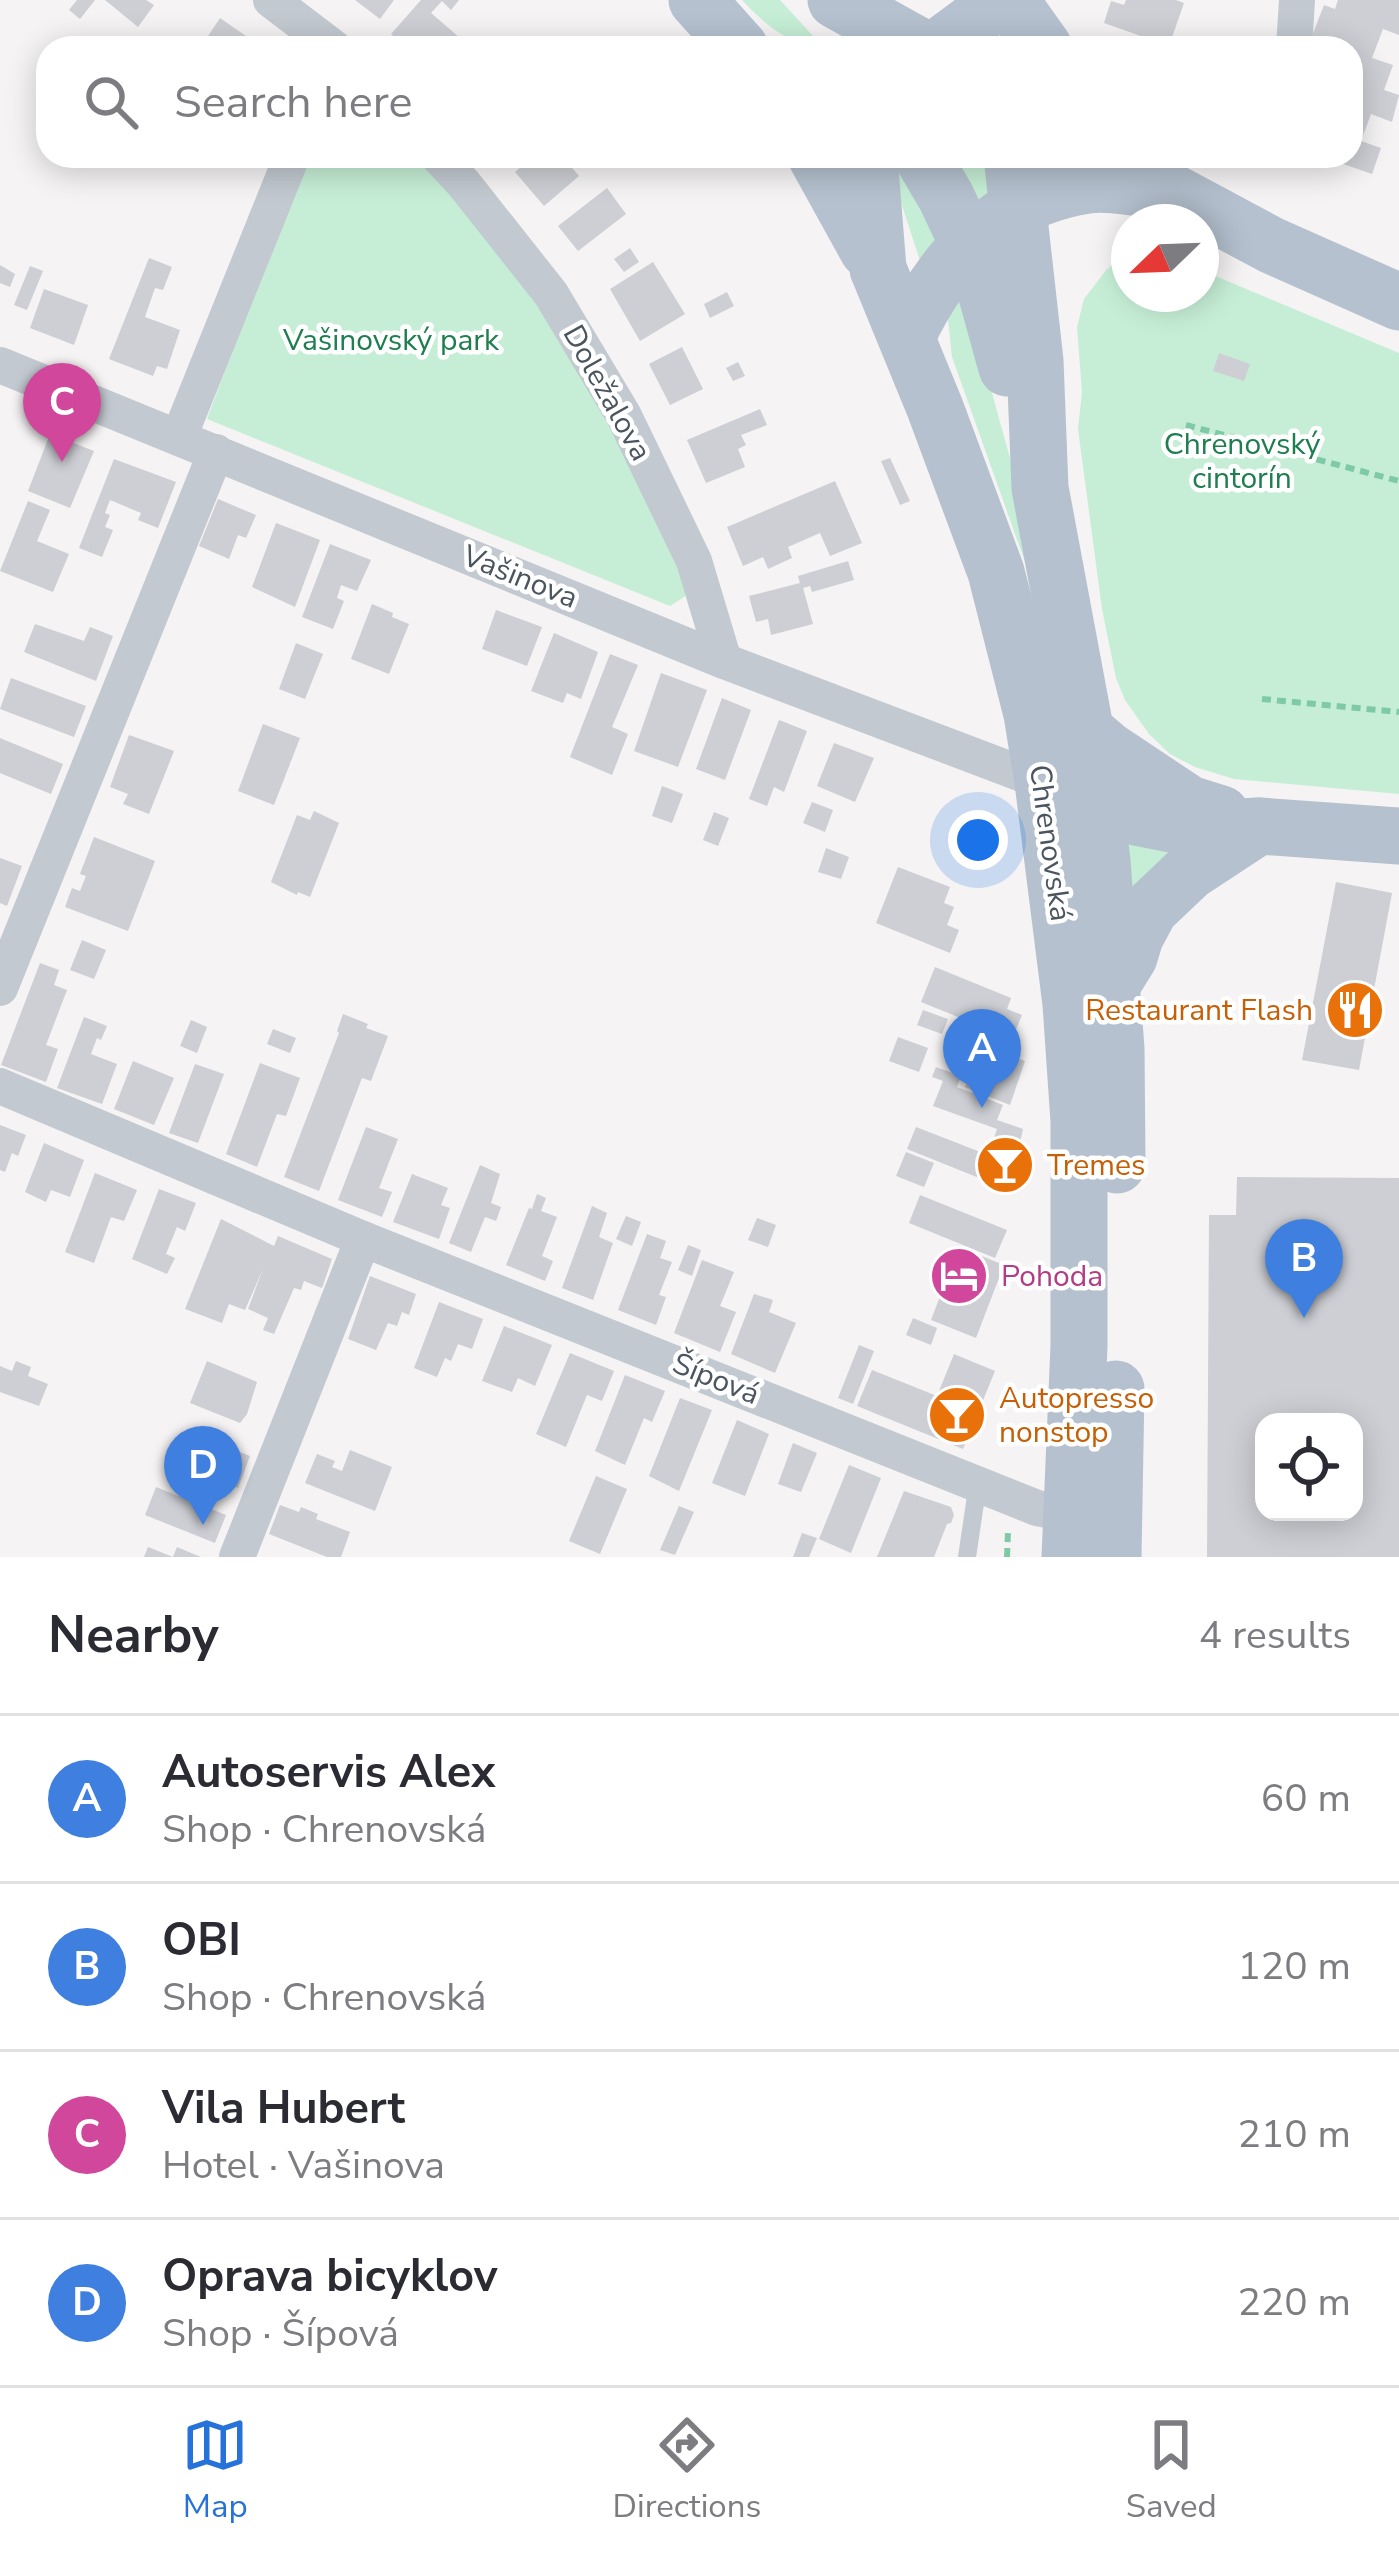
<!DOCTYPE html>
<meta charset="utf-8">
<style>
body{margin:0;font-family:"Nunito Sans",sans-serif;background:#f2f2f3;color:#2b2b33}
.controls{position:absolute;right:36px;bottom:36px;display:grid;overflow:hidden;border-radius:24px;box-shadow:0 6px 30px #0003}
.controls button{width:108px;height:108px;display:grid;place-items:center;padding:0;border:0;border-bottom:3px solid #e1e1e2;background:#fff;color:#2b2b33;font:60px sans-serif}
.compass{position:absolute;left:1111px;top:204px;width:108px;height:108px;border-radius:50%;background:#fff;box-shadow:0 6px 30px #0003;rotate:247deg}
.you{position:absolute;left:978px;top:840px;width:42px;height:42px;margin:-30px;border:9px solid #fff;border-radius:50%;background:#1a73e8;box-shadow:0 0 0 18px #1a73e833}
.badge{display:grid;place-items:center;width:78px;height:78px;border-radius:50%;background:#2772da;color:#fff;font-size:39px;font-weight:700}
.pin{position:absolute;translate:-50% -99px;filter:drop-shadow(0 3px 6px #0008)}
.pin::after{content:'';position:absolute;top:63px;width:42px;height:36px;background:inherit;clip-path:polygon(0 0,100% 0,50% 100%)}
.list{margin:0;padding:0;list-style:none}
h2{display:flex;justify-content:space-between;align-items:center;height:156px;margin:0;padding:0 48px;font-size:51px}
h2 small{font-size:39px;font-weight:400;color:#7c7c81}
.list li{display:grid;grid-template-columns:78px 1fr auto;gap:36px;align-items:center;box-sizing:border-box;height:168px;padding:0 48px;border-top:3px solid #e1e1e2}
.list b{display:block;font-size:45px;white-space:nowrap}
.list p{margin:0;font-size:39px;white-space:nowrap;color:#7c7c81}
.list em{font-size:39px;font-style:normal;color:#7c7c81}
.icon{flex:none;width:66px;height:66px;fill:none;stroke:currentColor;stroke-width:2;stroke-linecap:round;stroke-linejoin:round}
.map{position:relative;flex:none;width:1399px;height:1557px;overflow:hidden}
.search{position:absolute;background:#fff;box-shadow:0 6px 30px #0003;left:36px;right:36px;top:36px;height:132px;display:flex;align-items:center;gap:30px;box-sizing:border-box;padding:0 42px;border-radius:36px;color:#7c7c81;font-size:45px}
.sheet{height:828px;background:#fff}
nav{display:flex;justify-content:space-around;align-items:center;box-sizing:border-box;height:168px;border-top:3px solid #e1e1e2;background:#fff;font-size:33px;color:#7c7c81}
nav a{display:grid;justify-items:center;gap:6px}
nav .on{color:#2772da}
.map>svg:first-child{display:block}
</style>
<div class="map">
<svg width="1399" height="1557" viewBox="0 0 1399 1557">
<rect width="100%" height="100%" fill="#f5f3f3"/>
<g fill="#c6eed6">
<path d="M742,0H780L813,36L818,47C790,46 761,21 742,0Z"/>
<path d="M306,156H421L525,278L671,534L687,595L670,606L207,419Z"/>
<path d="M886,156H900L943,240L921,264Z"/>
<path d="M948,156H997L1000,195L977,210Z"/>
<path d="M1129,254V294H1201V270L1399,353V794L1234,779L1195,767L1170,754L1149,734L1125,700L1116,678L1102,609L1078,429L1082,392L1077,327L1084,299L1107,269Z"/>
<path d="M960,277L1024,509L1045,618L952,357L946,301Z"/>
<path d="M1114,823L1187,843L1124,900Z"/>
</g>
<g fill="#cdcfd4" fill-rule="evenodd">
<path d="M77,0H95L80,19L69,10Z"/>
<path d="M105,0H146L154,5L138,27Z"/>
<path d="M355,0H394L380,19Z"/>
<path d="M421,0H459L451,10L442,1L431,13L460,38L451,48H406L391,34Z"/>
<path d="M1126,0H1176L1184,3L1169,46L1104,23L1111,1L1124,5Z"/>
<path d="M1338,0H1399V35L1383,29L1372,58L1393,65L1384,90L1399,95L1392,122L1371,114L1361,141L1381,148L1372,174L1323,157L1351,156V48H1320L1323,40L1312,36L1324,5L1335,9Z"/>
<path d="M220,18L259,45L257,48H200Z"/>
<path d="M534,156H562L579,176L544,206L515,172Z"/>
<path d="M607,188L626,214L578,251L558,226Z"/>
<path d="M630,248L639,262L624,272L614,259Z"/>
<path d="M149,258L172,267L163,290L155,288L145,317L180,330L167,369L157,366L153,376L109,359Z"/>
<path d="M653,262L685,314L640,341L610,289Z"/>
<path d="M0,265L15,274L10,287L0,283Z"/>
<path d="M30,266L43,271L27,310L14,305Z"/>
<path d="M44,289L88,305L74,345L30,328Z"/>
<path d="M727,292L734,306L710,318L704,304Z"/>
<path d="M682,347L703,389L670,405L649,364Z"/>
<path d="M1219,353L1250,364L1244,381L1213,371Z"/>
<path d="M738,362L745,376L733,381L726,368Z"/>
<path d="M760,409L767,425L741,435L746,445L738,449L745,467L706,483L687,440Z"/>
<path d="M50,434L94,451L70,508L28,491Z"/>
<path d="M890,458L910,501L900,505L881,461Z"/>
<path d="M114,459L176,482L158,528L138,520L141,513L110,500L105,513L110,515L105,527L113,530L102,557L79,548Z"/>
<path d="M835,481L862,543L830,556L820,533L788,547L792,558L768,569L763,557L743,566L727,527Z"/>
<path d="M218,499L256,515L246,538L238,535L229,559L199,546Z"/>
<path d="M28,501L50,510L37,541L69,554L53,592L0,571Z"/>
<path d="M276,523L320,540L295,607L252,587Z"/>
<path d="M330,544L371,560L357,591L341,585L337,598L344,601L333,629L302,617Z"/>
<path d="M848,561L854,580L812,592L810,586L803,588L813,624L771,635L768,619L756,622L749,596L800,583L798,576Z"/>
<path d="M372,604L393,613L392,617L409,624L389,674L351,659Z"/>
<path d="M496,610L542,627L527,666L482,649Z"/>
<path d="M35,624L84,641L90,627L113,636L96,681L24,652Z"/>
<path d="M554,633L598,652L581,699L567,693L563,703L531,691Z"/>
<path d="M296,643L323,654L305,699L279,689Z"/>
<path d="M610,654L638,665L612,727L628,734L612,775L570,757Z"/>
<path d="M661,673L707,690L678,767L634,751Z"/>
<path d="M11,678L86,706L74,737L0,709Z"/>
<path d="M722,698L751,710L725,780L696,769Z"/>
<path d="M779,720L807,731L784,792L774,787L767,806L749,799Z"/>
<path d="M263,724L300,738L274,805L238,791Z"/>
<path d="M129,735L174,751L149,814L123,804L128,794L110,787Z"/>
<path d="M0,738L63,764L51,794L0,773Z"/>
<path d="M834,743L874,758L855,802L817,786Z"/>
<path d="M662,786L683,794L672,823L652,816Z"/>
<path d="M812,802L833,810L825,832L803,823Z"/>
<path d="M314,811L339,823L310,897L298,892L297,895L271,882L297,815L310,820Z"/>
<path d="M714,812L729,818L718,846L703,840Z"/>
<path d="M94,837L155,861L128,931L65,907L72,888L80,891L86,876L80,874Z"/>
<path d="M826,848L849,857L841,879L818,872Z"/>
<path d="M0,858L22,866L7,906L0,903Z"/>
<path d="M898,867L950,887L944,903L954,907L947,925L959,930L950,953L876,923Z"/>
<path d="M1336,882L1392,893L1359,1070L1302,1060Z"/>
<path d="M82,940L106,950L94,979L70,970Z"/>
<path d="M40,963L59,970L54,985L67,990L46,1045L58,1049L46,1082L1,1065Z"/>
<path d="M935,967L1011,998L1007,1009L1022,1015L1012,1039L921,1002Z"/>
<path d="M923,1010L948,1019L942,1034L917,1025Z"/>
<path d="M343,1014L368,1024L366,1028L388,1036L371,1081L362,1078L319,1191L284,1177L339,1033L337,1031Z"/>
<path d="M84,1017L107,1026L101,1040L97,1038L91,1054L117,1064L102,1104L57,1088Z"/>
<path d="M191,1020L207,1027L197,1053L180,1046Z"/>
<path d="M273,1029L296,1038L290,1053L267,1044Z"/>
<path d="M898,1037L928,1048L919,1072L889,1061Z"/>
<path d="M982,1044L1025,1061L1010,1105L965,1087Z"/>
<path d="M133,1061L174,1078L154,1125L114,1109Z"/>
<path d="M260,1063L300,1078L286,1116L277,1114L257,1167L226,1154Z"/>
<path d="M195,1064L224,1074L198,1143L169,1133Z"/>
<path d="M936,1067L961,1076L957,1087L1003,1105L997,1120L1023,1129L1009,1190L907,1149L916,1127L988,1155L997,1129L933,1106L943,1081L932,1077Z"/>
<path d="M0,1125L26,1135L18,1156L12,1153L5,1172L0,1170Z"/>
<path d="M366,1127L398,1139L379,1188L392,1192L382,1217L338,1200Z"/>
<path d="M44,1143L84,1160L70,1197L51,1190L46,1202L25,1192Z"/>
<path d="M906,1152L934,1163L924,1187L896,1176Z"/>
<path d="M480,1165L500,1174L491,1203L501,1207L496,1221L485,1217L471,1252L449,1243Z"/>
<path d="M95,1173L137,1190L124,1221L111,1217L94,1263L65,1252Z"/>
<path d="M412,1174L448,1188L441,1205L450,1208L439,1239L393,1222Z"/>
<path d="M1237,1177L1399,1178V1557H1207L1209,1215H1236ZM1264,1422H1354V1512H1264Z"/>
<path d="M159,1189L196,1203L185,1231L177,1227L166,1254L175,1258L167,1274L132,1259Z"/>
<path d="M537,1194L546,1198L541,1211L557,1217L542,1256L553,1261L545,1281L506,1265L529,1208L532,1209Z"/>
<path d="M920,1195L1007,1230L995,1258L909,1223Z"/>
<path d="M592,1206L607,1213L599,1237L613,1243L593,1300L562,1288Z"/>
<path d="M626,1216L641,1222L632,1246L616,1239Z"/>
<path d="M757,1218L776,1225L768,1247L748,1240Z"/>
<path d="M221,1219L274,1246L278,1236L332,1259L322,1288L304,1281L301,1290L294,1288L274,1334L263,1330L268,1318L248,1309L263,1269L245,1310L229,1304L222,1323L185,1309Z"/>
<path d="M647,1234L666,1241L660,1258L672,1262L659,1295L666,1297L656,1325L618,1310Z"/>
<path d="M688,1245L701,1250L692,1276L678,1270Z"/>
<path d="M959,1247L1004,1265L976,1338L931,1320Z"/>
<path d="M702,1260L734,1272L720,1306L736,1312L720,1352L674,1333Z"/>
<path d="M370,1276L416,1294L409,1315L402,1312L397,1326L388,1323L376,1350L348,1339Z"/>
<path d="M754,1294L773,1300L769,1312L796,1323L775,1373L731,1354Z"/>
<path d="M439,1302L483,1319L472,1349L458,1344L451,1361L445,1358L437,1377L414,1368Z"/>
<path d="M913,1318L937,1328L931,1345L906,1335Z"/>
<path d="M504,1326L552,1345L535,1386L518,1378L512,1392L482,1381Z"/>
<path d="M859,1345L874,1351L853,1404L838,1398Z"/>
<path d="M570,1353L614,1371L602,1401L587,1395L566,1447L536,1434Z"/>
<path d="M954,1354L995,1371L963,1449L857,1406L872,1370L937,1396Z"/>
<path d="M16,1361L31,1367L28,1376L48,1384L39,1406L0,1392V1366L12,1371Z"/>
<path d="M207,1361L257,1382L247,1414L240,1423L190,1403Z"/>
<path d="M625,1375L665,1391L652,1422L644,1418L625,1465L595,1451Z"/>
<path d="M680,1398L712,1410L679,1491L649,1476Z"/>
<path d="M737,1420L769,1434L745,1496L712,1483Z"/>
<path d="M205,1438L250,1456L238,1488L193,1470Z"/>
<path d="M793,1443L817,1453L801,1492L778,1484Z"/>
<path d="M350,1450L392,1467L375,1511L305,1483L317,1454L335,1461L332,1467L342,1471Z"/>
<path d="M849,1465L881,1478L851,1553L819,1539Z"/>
<path d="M596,1476L627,1489L600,1554L569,1541Z"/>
<path d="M156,1487L226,1515L215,1543L145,1515Z"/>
<path d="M904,1491L951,1507L954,1515L951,1523L947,1524L934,1557H877Z"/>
<path d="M280,1505L299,1512L301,1507L318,1514L316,1519L350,1532L341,1557H327L269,1534Z"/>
<path d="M679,1506L694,1512L675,1555L660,1550Z"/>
<path d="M802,1533L817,1538L809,1557H793Z"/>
<path d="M148,1547L173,1557L177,1547L201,1557H144Z"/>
</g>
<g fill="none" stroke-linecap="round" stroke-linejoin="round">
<g stroke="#7fcaa6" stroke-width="6" stroke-dasharray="9 6" stroke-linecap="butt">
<path d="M1186,425L1399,481"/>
<path d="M1262,699L1399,712"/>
<path d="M1007,1557L1008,1531"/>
</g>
<path stroke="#c2c9d0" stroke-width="18" d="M967,1557L978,1483"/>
<g stroke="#c2c9d0" stroke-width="36">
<path d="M271,0L334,48"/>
<path d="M1294,48L1297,0"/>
<path d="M438,156L464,184L551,294L624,416L694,561L724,661"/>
<path d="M0,365L724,661L1043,782"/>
<path d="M179,437L292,156"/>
<path d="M0,988L216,452"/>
<path d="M0,1086L363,1239L1037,1508L1089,1518"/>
<path d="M237,1557L363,1239"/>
</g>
<g stroke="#b5c1cf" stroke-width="57">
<path d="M697,0L740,48"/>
<path d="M836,0L922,48"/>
<path d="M1010,0L1044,48"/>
<path d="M938,48L973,22L993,0"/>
<path d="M816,156L868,250"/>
<path d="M869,156L878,269L935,408L996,572L1032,714L1043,782L1071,1004L1079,1121V1346L1070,1557"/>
<path d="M922,156L946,197L979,267L1007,368"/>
<path d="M1012,156L1035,361L1040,488L1086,734L1102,861L1116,1049L1117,1165"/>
<path d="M1105,156L1271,245L1399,302"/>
<path d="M907,336C944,259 998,198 1088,185C1109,182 1132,188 1154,189"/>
<path d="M1068,716L1108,750L1189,804L1221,814"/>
<path d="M1067,792L1096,805L1136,817L1197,829L1259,826L1399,836"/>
<path d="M1111,986L1129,957L1135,937L1150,909L1189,872L1259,826"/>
<path d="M1113,1557L1116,1389"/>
</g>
</g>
<defs>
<g id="restaurant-disc" transform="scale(3)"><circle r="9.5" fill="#e8710a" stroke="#fff"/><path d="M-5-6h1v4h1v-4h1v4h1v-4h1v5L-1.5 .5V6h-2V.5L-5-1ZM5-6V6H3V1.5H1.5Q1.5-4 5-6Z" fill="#fff"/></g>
<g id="bar-disc" transform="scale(3)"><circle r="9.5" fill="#e8710a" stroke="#fff"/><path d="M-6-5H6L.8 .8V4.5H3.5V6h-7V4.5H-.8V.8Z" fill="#fff"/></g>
<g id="hotel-disc" transform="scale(3)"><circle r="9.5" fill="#d1479c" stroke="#fff"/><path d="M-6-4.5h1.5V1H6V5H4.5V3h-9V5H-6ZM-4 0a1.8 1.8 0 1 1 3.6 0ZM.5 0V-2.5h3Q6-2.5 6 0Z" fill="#fff"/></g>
</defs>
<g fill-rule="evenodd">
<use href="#restaurant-disc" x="1355" y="1010"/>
<use href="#bar-disc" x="1005" y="1165"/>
<use href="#hotel-disc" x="959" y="1276"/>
<use href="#bar-disc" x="957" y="1415"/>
</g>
<g text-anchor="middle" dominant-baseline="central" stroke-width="9" stroke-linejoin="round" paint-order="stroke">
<g font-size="30" fill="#1e7e50" stroke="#fff">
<text x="391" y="340">Vašinovský park</text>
<text x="1242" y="444">Chrenovský<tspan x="1242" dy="34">cintorín</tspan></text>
</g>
<g font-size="30" fill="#4b555f" stroke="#fff">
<text transform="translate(607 393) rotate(61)">Doležalova</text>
<text transform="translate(520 577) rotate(22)">Vašinova</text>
<text transform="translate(1050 843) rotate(82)">Chrenovská</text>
<text transform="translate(716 1379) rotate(22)">Šípová</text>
</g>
<g font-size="30" fill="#c56008" stroke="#fff" text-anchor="start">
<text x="1313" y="1010" text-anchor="end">Restaurant Flash</text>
<text x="1047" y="1165">Tremes</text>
<text x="999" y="1398">Autopresso<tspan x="999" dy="34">nonstop</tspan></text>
</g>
<g font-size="30" fill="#b23c85" stroke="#fff" text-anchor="start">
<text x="1001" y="1276">Pohoda</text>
</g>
</g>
</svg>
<div class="controls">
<button><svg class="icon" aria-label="locate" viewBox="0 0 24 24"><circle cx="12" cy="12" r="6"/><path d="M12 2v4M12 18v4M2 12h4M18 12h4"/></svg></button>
</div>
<svg class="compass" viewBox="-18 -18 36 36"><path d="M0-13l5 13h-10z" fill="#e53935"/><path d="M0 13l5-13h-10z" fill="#7c7c81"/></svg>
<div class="you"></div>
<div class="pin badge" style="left:982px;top:1108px;background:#3f7fe0">A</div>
<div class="pin badge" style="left:1304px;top:1318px;background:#3f7fe0">B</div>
<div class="pin badge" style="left:62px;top:462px;background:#d1479c">C</div>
<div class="pin badge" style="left:203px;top:1525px;background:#3f7fe0">D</div>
<div class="search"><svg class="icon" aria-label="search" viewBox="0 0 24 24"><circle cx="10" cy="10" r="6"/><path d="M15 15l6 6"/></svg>Search here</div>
</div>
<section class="sheet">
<h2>Nearby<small>4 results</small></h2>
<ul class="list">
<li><span class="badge" style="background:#3f7fe0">A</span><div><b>Autoservis Alex</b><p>Shop · Chrenovská</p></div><em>60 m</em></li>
<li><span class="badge" style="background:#3f7fe0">B</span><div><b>OBI</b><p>Shop · Chrenovská</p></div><em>120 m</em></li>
<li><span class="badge" style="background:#d1479c">C</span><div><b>Vila Hubert</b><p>Hotel · Vašinova</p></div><em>210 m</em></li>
<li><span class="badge" style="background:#3f7fe0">D</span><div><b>Oprava bicyklov</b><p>Shop · Šípová</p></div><em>220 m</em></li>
</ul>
</section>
<nav>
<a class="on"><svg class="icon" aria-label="map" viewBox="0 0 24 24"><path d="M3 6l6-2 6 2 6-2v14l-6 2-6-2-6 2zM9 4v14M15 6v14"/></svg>Map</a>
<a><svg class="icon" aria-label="directions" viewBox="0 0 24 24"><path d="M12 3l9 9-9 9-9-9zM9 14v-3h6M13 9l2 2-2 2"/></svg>Directions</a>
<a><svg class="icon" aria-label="saved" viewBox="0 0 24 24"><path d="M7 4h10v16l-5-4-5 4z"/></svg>Saved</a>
</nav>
